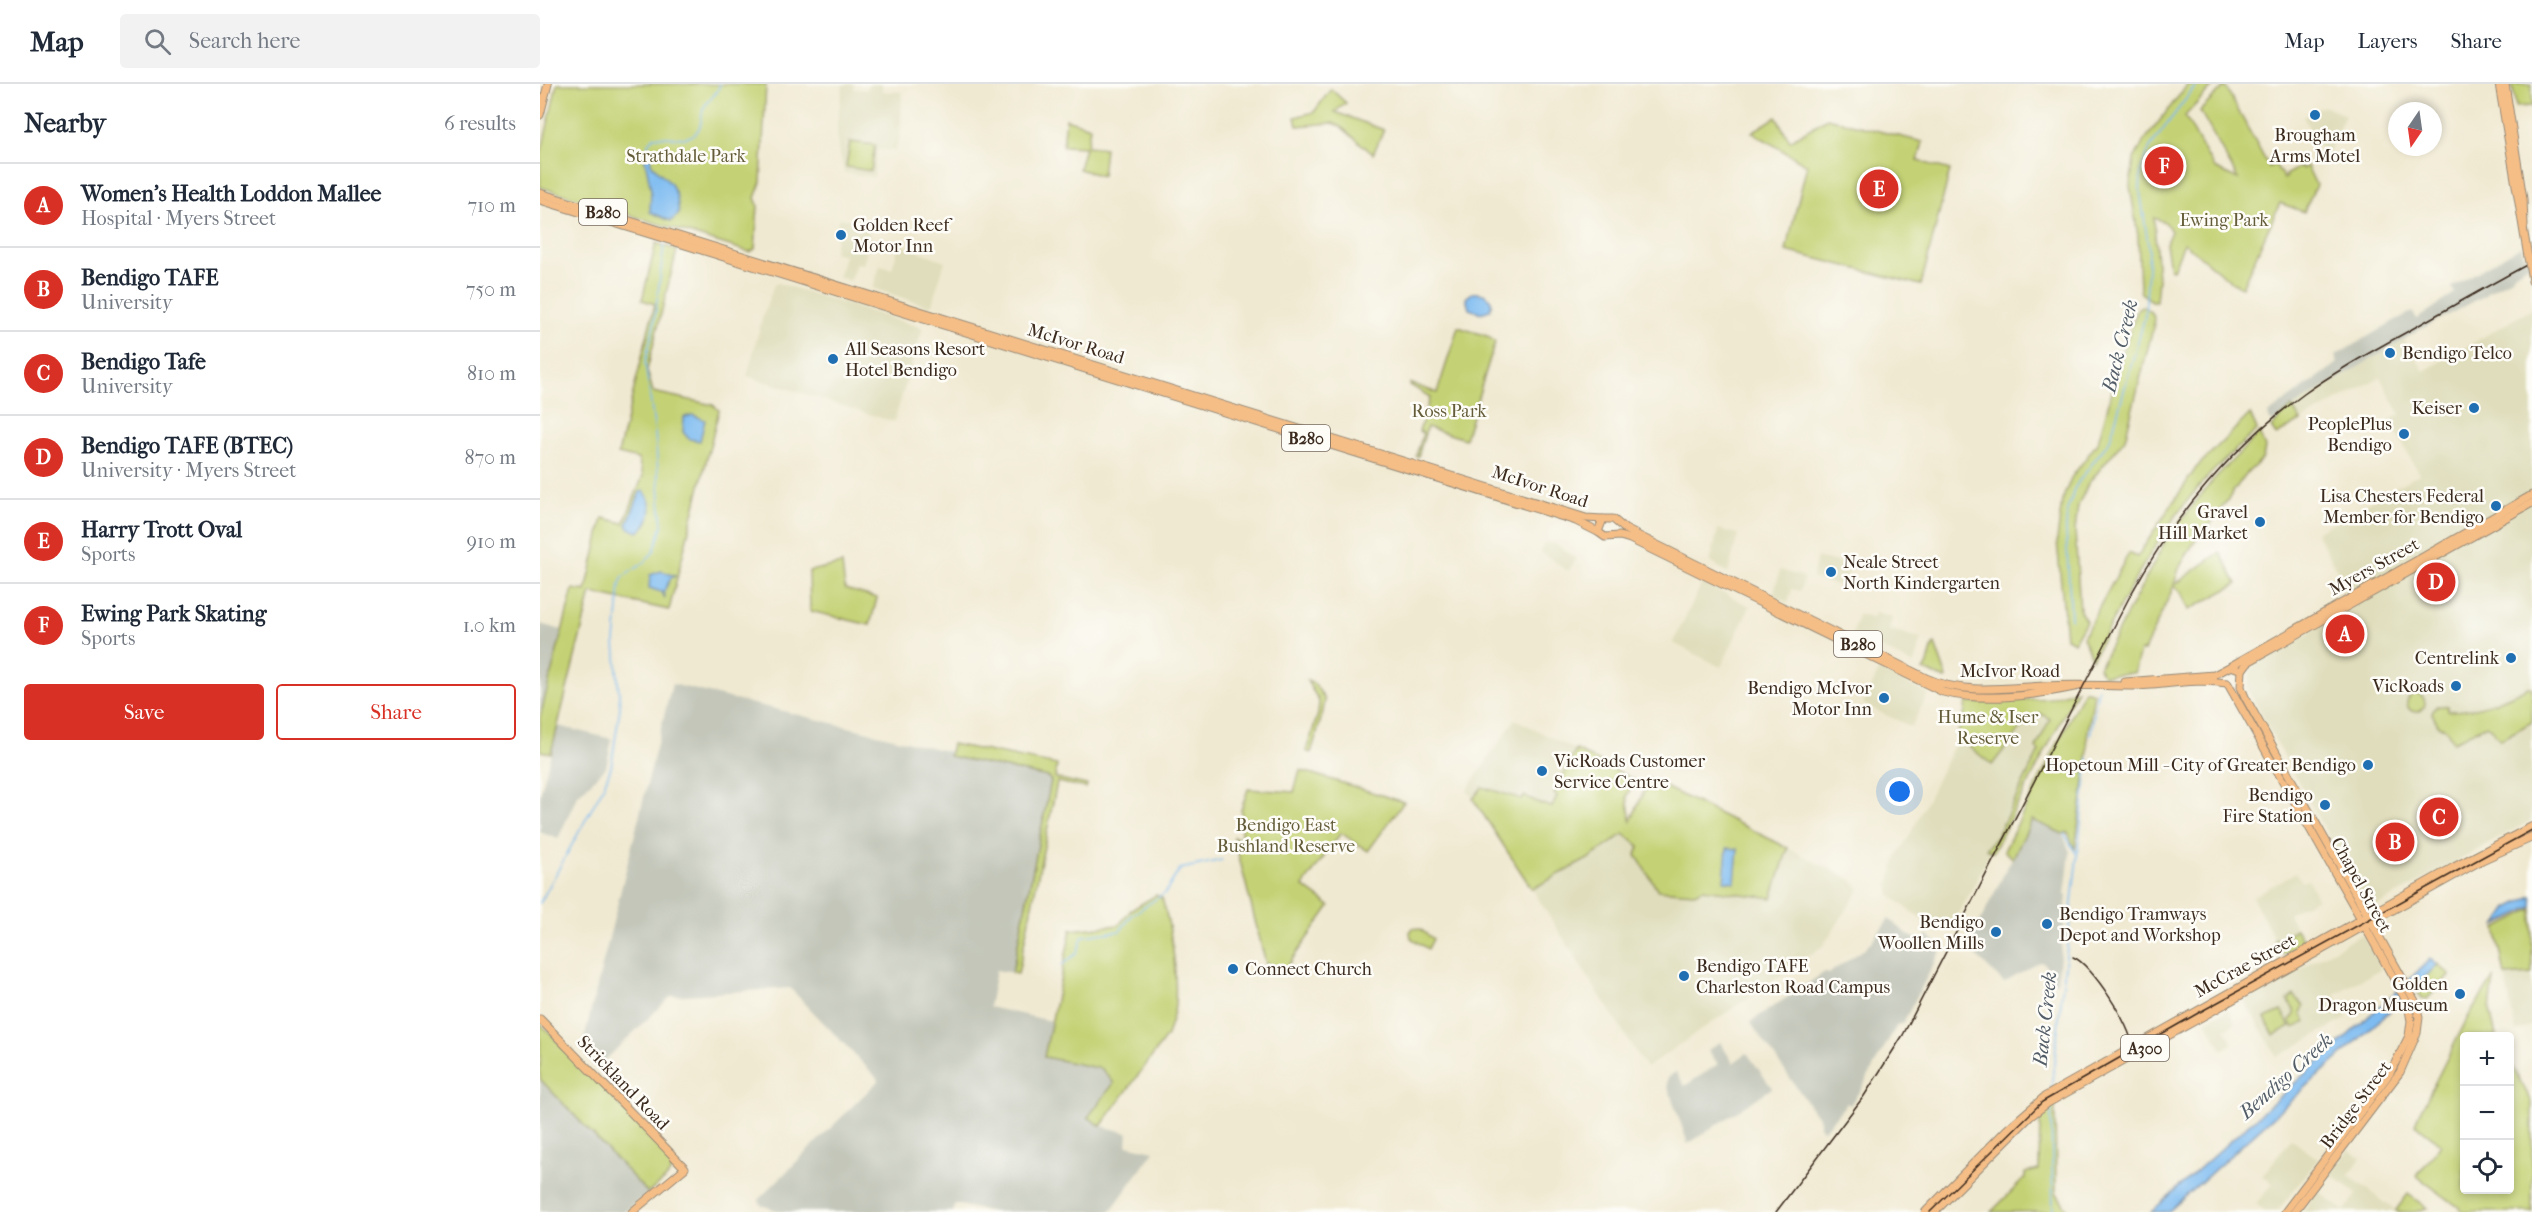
<!DOCTYPE html>
<meta charset="utf-8">
<style>
body{margin:0;font-family:"IM FELL French Canon",serif;background:#f2f2f3;color:#1f2937}
.controls{position:absolute;right:18px;bottom:18px;display:grid;overflow:hidden;border-radius:6px;box-shadow:0 3px 9px #0003}
.controls button{width:54px;height:54px;display:grid;place-items:center;padding:0;border:0;border-bottom:2px solid #e0e1e3;background:#fff;color:#1f2937;font:30px sans-serif}
.compass{position:absolute;left:1848px;top:18px;width:54px;height:54px;border-radius:50%;background:#fff;box-shadow:0 3px 9px #0003;rotate:193deg}
.you{position:absolute;left:1360px;top:708px;width:21px;height:21px;margin:-15px;border:4px solid #fff;border-radius:50%;background:#1a73e8;box-shadow:0 0 0 9px #1a73e833}
.badge{display:grid;place-items:center;width:39px;height:39px;border-radius:50%;background:#d93025;color:#fff;font-size:20px;font-weight:700}
.pin{position:absolute;translate:-50% -50%;border:3px solid #fff;box-shadow:0 2px 6px #0006}
.list{margin:0;padding:0;list-style:none}
h2{display:flex;justify-content:space-between;align-items:center;height:78px;margin:0;padding:0 24px;font-size:26px}
h2 small{font-size:20px;font-weight:400;color:#747a83}
.list li{display:grid;grid-template-columns:39px 1fr auto;gap:18px;align-items:center;box-sizing:border-box;height:84px;padding:0 24px;border-top:2px solid #e0e1e3}
.list b{display:block;font-size:22px;white-space:nowrap}
.list p{margin:0;font-size:20px;white-space:nowrap;color:#747a83}
.list em{font-size:20px;font-style:normal;color:#747a83}
.actions{display:flex;gap:12px;padding:18px 24px}
.actions a{flex:1;padding:14px 0;border:2px solid #d93025;border-radius:6px;text-align:center;font-size:21px;color:#d93025}
.actions .main{background:#d93025;color:#fff}
.icon{flex:none;width:33px;height:33px;fill:none;stroke:currentColor;stroke-width:2;stroke-linecap:round;stroke-linejoin:round}
.map{position:relative;flex:none;width:1992px;height:1128px;overflow:hidden}
header{display:flex;align-items:center;gap:36px;box-sizing:border-box;height:84px;padding:0 30px;background:#fff;border-bottom:2px solid #e0e1e3}
header strong{font-size:28px}
nav{display:flex;gap:33px;margin-inline-start:auto;font-size:21px}
.search{width:420px;height:54px;background:#f2f2f3;display:flex;align-items:center;gap:15px;box-sizing:border-box;padding:0 21px;border-radius:6px;color:#747a83;font-size:22px}
main{display:flex}
aside{flex:1;background:#fff}
.map>svg:first-child{display:block}
</style>
<header>
<strong>Map</strong>
<div class="search"><svg class="icon" aria-label="search" viewBox="0 0 24 24"><circle cx="10" cy="10" r="6"/><path d="M15 15l6 6"/></svg>Search here</div>
<nav><a>Map</a><a>Layers</a><a>Share</a></nav>
</header>
<main>
<aside>
<h2>Nearby<small>6 results</small></h2>
<ul class="list">
<li><span class="badge">A</span><div><b>Women's Health Loddon Mallee</b><p>Hospital · Myers Street</p></div><em>710 m</em></li>
<li><span class="badge">B</span><div><b>Bendigo TAFE</b><p>University</p></div><em>750 m</em></li>
<li><span class="badge">C</span><div><b>Bendigo Tafe</b><p>University</p></div><em>810 m</em></li>
<li><span class="badge">D</span><div><b>Bendigo TAFE (BTEC)</b><p>University · Myers Street</p></div><em>870 m</em></li>
<li><span class="badge">E</span><div><b>Harry Trott Oval</b><p>Sports</p></div><em>910 m</em></li>
<li><span class="badge">F</span><div><b>Ewing Park Skating</b><p>Sports</p></div><em>1.0 km</em></li>
</ul>
<div class="actions"><a class="main">Save</a><a>Share</a></div>
</aside>
<div class="map">
<svg width="1992" height="1128" viewBox="0 0 1992 1128">
<rect width="100%" height="100%" fill="#fdfcf7"/>
<filter id="ink" filterUnits="userSpaceOnUse"><feTurbulence type="fractalNoise" baseFrequency=".0167" numOctaves="2"/><feDisplacementMap in="SourceGraphic" scale="12" xChannelSelector="R" yChannelSelector="G"/><feConvolveMatrix kernelMatrix="1 2 1 2 8 2 1 2 1" color-interpolation-filters="sRGB"/></filter>
<filter id="wash" filterUnits="userSpaceOnUse"><feTurbulence type="fractalNoise" baseFrequency=".008" numOctaves="4" result="noise"/><feDisplacementMap in="SourceGraphic" scale="24" xChannelSelector="R" yChannelSelector="G"/><feGaussianBlur stdDeviation="1.35" result="paint"/><feColorMatrix in="noise" values="0 0 0 0 0 0 0 0 0 0 0 0 0 0 0 0 0 1.4 0 .05"/><feComposite in="paint" operator="in"/></filter>
<g filter="url(#wash)">
<rect width="100%" height="100%" fill="#f0e9d1"/>
<g fill="#dfddbb">
<path d="M303,0H314V5L327,6L328,0H342V7L362,8L360,53L354,67L337,66L334,93L304,89L297,55V38Z"/>
<path d="M1784,22L1805,31L1786,74L1763,33Z"/>
<path d="M298,134L328,138L329,159L323,181L316,179L310,197L298,193L305,172L294,168Z"/>
<path d="M359,160L405,177L392,220L388,222L333,204L340,182L352,185Z"/>
<path d="M238,199L383,244L354,338L207,292L222,235L234,201Z"/>
<path d="M1992,225V736L1829,826L1707,605L1711,584L1817,521L1776,448L1879,390L1849,336L1860,330L1840,293L1761,337L1752,323L1864,256L1884,287Z"/>
<path d="M1178,445L1198,450L1188,489L1170,478Z"/>
<path d="M1004,459L1016,460L1037,474L1028,487L1001,468Z"/>
<path d="M1277,473L1310,481L1304,503L1272,494Z"/>
<path d="M1240,486L1264,493L1260,507L1252,505L1248,519L1233,511Z"/>
<path d="M1162,499L1210,522L1181,583L1133,559Z"/>
<path d="M1334,529L1352,533L1349,546L1381,555L1374,581L1313,550L1318,530L1334,535Z"/>
<path d="M1339,586L1388,610L1371,643L1323,620Z"/>
<path d="M1499,629L1510,635L1496,664L1499,666L1457,752L1446,764L1451,768L1413,841L1397,848L1349,810V800L1357,772L1371,749L1418,653L1452,680L1488,635Z"/>
<path d="M975,635L1036,666L1014,710L1018,712L1012,723L1001,720L986,712L982,715L942,703L933,715L927,706Z"/>
<path d="M1085,750L1154,809L1163,805L1232,813L1248,764L1312,796L1320,805L1283,862L1106,984L992,805L1048,775Z"/>
<path d="M1756,788L1762,798L1768,795L1777,814L1748,830L1765,859L1743,872L1712,813Z"/>
<path d="M1820,851L1823,852L1841,885L1795,910L1807,934L1737,973L1704,916Z"/>
<path d="M1992,890V941L1976,948L1965,892Z"/>
<path d="M1688,925L1696,939L1685,945L1693,960L1682,966L1666,937Z"/>
<path d="M1751,1055L1778,1075L1737,1128H1723L1716,1119L1733,1100L1722,1092Z"/>
<path d="M1809,1065L1821,1074L1809,1091L1857,1128H1762L1778,1107L1804,1127L1817,1110L1791,1090Z"/>
</g>
<g fill="#c3c6b9">
<path d="M1981,162L1985,174L1991,170L1992,162V179L1974,190L1972,194L1946,209V211L1879,246L1746,327L1735,339L1730,336L1728,330L1798,279L1795,272L1854,237L1872,228L1877,235L1915,209L1912,203Z"/>
<path d="M0,540L22,546L0,633Z"/>
<path d="M132,600L410,668L412,660L517,681L515,694L547,701L546,704L517,698L478,890L456,886L449,923L511,937L504,973L562,985L574,999L548,1033L561,1042L588,1049L587,1061L614,1067L570,1128H453L415,1120L413,1128H242L221,1121L219,1115L339,996L250,904L131,912L61,980L42,963Z"/>
<path d="M18,642L72,655L66,683L37,712L18,755L0,748V711Z"/>
<path d="M1492,735L1523,750L1530,768L1525,811L1527,812L1517,899L1513,898L1504,879L1500,878L1464,899L1427,863Z"/>
<path d="M1349,835L1370,852L1383,858L1387,850L1402,864L1363,939L1357,941L1321,1005L1310,1021L1307,1019L1283,1047L1280,1043V1036L1210,938L1285,888L1288,890L1326,864Z"/>
<path d="M1180,958L1193,979L1207,969L1232,1004L1148,1060L1127,1000L1128,993L1136,988L1145,1002L1178,980L1168,966Z"/>
<path d="M0,994L109,1108L84,1128H0Z"/>
</g>
<g fill="#c4d274" stroke="#807e49" stroke-width="1.5">
<path d="M17,0H226L221,98L215,114L218,121L215,165L209,168L0,103V74Z"/>
<path d="M1648,0H1675L1645,32L1674,84L1698,95L1660,27L1685,2L1729,83L1735,80L1744,95L1747,93L1745,91L1761,82L1762,85L1767,82L1776,101L1764,128L1740,119L1702,203L1693,199L1644,159L1633,186L1630,185L1626,159L1631,147L1625,138L1614,134L1618,196L1616,217H1612L1601,209L1600,205L1598,152L1590,102L1594,75L1604,57Z"/>
<path d="M1972,0H1992V22L1976,23Z"/>
<path d="M791,5L806,19L795,28L844,46L833,70L800,42L793,39L757,42L755,33L774,28Z"/>
<path d="M1236,33L1250,57L1287,34L1383,58L1378,77L1410,86L1381,201L1246,167L1267,81L1212,48Z"/>
<path d="M526,35L550,43L547,62L565,64L562,92L539,85L545,63L523,62Z"/>
<path d="M310,58L335,61L331,87L306,83Z"/>
<path d="M116,159L137,166L107,286L113,308L173,321L179,326L129,526L51,509L11,669L0,667V633L33,505L46,507L63,434L84,439L103,392L98,375L78,370L115,220L102,216Z"/>
<path d="M1602,222L1612,229L1615,236L1585,355L1548,400L1538,422L1535,446L1540,527L1546,537L1534,558L1526,554L1517,456L1522,417L1531,394L1558,358L1585,260L1598,224Z"/>
<path d="M918,243L947,252L955,258L925,355L887,343L878,373L876,372L883,349L879,347L890,313L870,301V299L897,309Z"/>
<path d="M1752,323L1761,337L1736,351L1731,343Z"/>
<path d="M1710,330L1717,346C1699,363 1680,379 1664,397C1617,449 1585,513 1552,575L1543,553L1589,469L1597,473L1656,384Z"/>
<path d="M1719,349L1725,363L1723,374L1705,391L1669,442L1659,450L1639,484L1634,501L1680,468L1697,500L1649,526L1641,508L1634,502L1604,567H1600L1594,589L1563,591L1559,583L1627,454L1672,397Z"/>
<path d="M302,480L305,505L337,514L330,541L270,527L269,487Z"/>
<path d="M1395,560L1407,594L1406,595L1383,586L1387,583L1393,561Z"/>
<path d="M767,597L775,600L785,616L783,628L771,669L766,667L778,630L779,617Z"/>
<path d="M1988,603L1992,604V638L1960,656L1951,644L1946,641L1913,658L1905,644L1898,642L1892,629L1896,622H1908V627C1938,627 1963,616 1988,603Z"/>
<path d="M1537,606L1453,768L1446,765L1457,752L1499,667L1496,664L1510,635L1500,629L1492,638L1488,635L1452,681L1416,651L1423,638L1426,619L1511,614Z"/>
<path d="M1544,606L1554,609L1547,653L1548,667L1535,766L1528,748L1523,750L1492,736L1473,774L1464,767Z"/>
<circle cx="1876" cy="619" r="9"/>
<path d="M412,660L517,681L515,694L547,701L546,704L517,698L478,890L472,889L511,697L508,693L409,672Z"/>
<path d="M1036,666L1095,696L1087,712L1091,737L1109,695L1248,764L1232,814L1163,805L1154,809L1118,806L1096,771L1099,762L1084,750L1048,775L992,805L933,715L942,703L982,715L985,712L1001,720L1012,723L1017,712L1014,710Z"/>
<path d="M760,686L864,718L828,767L801,749L763,802L790,822L746,884L726,880L694,753L701,755V726L708,705L754,708Z"/>
<path d="M616,811L622,814C632,847 637,886 635,921C634,932 630,941 627,952L561,1042L548,1033L574,999L562,985L504,973L531,846L579,841L591,826Z"/>
<path d="M1992,825V890L1965,892L1956,844Z"/>
<path d="M873,844L880,845L893,855L888,865L871,854L870,848Z"/>
<path d="M1756,845L1764,859L1743,871L1734,856L1737,855L1741,862L1750,856L1747,850Z"/>
<path d="M1898,880L1910,891L1887,915H1882L1875,903Z"/>
<path d="M1954,893L1950,926L1956,952H1924V1106H1970V979L1992,1018V1128H1925L1877,1092L1901,1060L1875,1040L1879,1030L1928,933Z"/>
<path d="M1754,911L1764,922L1761,929L1766,938L1754,944L1750,936L1754,932V926L1748,916Z"/>
<path d="M1741,927L1751,942L1734,951L1725,934Z"/>
<path d="M0,939L131,1073C138,1090 120,1099 108,1109L0,995Z"/>
<path d="M1515,1021L1516,1108L1529,1128H1451L1485,1094V1089L1499,1086L1500,1031Z"/>
<path d="M1868,1110L1887,1124L1875,1128H1857L1856,1126Z"/>
</g>
<g fill="#7dbbf1" stroke="#5c7288" stroke-width="1.5">
<path d="M103,66L111,68V80L131,100L137,113L139,130L131,137L110,128L111,106Z"/>
<path d="M932,209C943,208 956,213 950,226L941,229L929,225L926,214Z"/>
<path d="M153,331L165,336L160,357L149,355L143,348L144,333Z"/>
<path d="M104,407C115,421 112,439 98,448L89,444L87,441L100,408Z"/>
<path d="M121,487L135,492L131,494L124,507L125,514L121,508L109,504L110,491Z"/>
<path d="M1187,764L1198,765L1195,798L1184,797Z"/>
<path d="M1992,812V823L1957,840L1968,824Z"/>
<path d="M1890,875L1897,881L1873,905L1868,897Z"/>
<path d="M1857,907L1862,916L1628,1128H1611Z"/>
</g>
<g fill="none" stroke-linecap="round" stroke-linejoin="round">
<g stroke="#7dbbf1" stroke-width="1.5">
<path d="M109,67L108,60L113,53C128,50 153,62 160,42C162,36 161,29 164,23C169,15 178,10 180,0"/>
<path d="M1531,535L1526,446L1527,426L1537,400L1570,356L1605,232L1609,166L1600,107L1601,86L1610,63L1657,0"/>
<path d="M1550,652L1558,605"/>
<path d="M1525,750L1536,769"/>
<path d="M0,819L63,704L71,683L80,624L75,558L80,500L83,493L106,477L114,467L122,442L115,348L105,279L114,241L124,161"/>
<path d="M522,881L537,869L543,852L580,847L592,831L625,809L640,785L682,776"/>
<path d="M1511,1007L1548,674"/>
<path d="M1511,1021L1513,1128"/>
</g>
</g>
</g>
<g filter="url(#ink)">
<g fill="none" stroke-linecap="round" stroke-linejoin="round">
<g stroke="#968a78" stroke-width="9">
<g id="major">
<path d="M1959,0L1988,173"/>
<path d="M1965,0L1983,115L1984,142"/>
<path d="M0,31L8,0"/>
<path d="M0,109L1046,434L1063,435"/>
<path d="M0,116L1036,437L1058,448"/>
<path d="M1990,184L1992,197"/>
<path d="M1691,582L1992,411"/>
<path d="M1702,586L1708,578L1992,419"/>
<path d="M1585,598L1674,591L1691,582L1702,586L1701,603L1705,613L1828,832"/>
<path d="M1688,600L1821,835"/>
<path d="M1539,602C1496,611 1445,619 1403,608L1090,455L1080,452L1065,453L1058,448L1063,435H1073L1085,445L1386,594C1423,611 1464,604 1504,602C1534,600 1565,602 1595,602C1625,601 1657,594 1687,599"/>
<path d="M0,935L145,1084L92,1128"/>
<path d="M1745,1128L1850,989L1869,952L1871,937L1868,920L1824,841"/>
<path d="M1754,1128L1860,988L1877,949L1879,933L1875,917L1831,838"/>
</g>
</g>
<g stroke="#968a78" stroke-width="10">
<g id="highway">
<path d="M1386,1128L1468,1045L1505,1013L1915,783L1992,743"/>
<path d="M1394,1128L1490,1032L1507,1019L1943,775L1992,753"/>
</g>
</g>
<use href="#major" stroke="#f6be87" stroke-width="7"/>
<use href="#highway" stroke="#f6be87" stroke-width="8"/>
<g stroke="#3b2a1e" stroke-width="1.5">
<path d="M1533,873C1551,879 1593,945 1592,962L1585,971"/>
<path d="M1390,1128L1502,1018L1660,928L1992,746"/>
</g>
<path stroke="#3b2a1e" stroke-width="1.5" d="M1236,1128L1324,1012L1363,951L1590,512C1633,433 1691,364 1764,310C1796,287 1830,268 1865,249C1907,225 1949,201 1992,178"/>
<g stroke="#968a78" stroke-width="9" stroke-linecap="butt">
<path id="major-bridge" d="M1988,173L1990,184"/>
</g>
<use href="#major-bridge" stroke="#f6be87" stroke-width="7"/>
</g>
</g>
<g fill="#1f6fb2" stroke="#fdfcf7" stroke-width="2">
<circle cx="1775" cy="31" r="6"/>
<circle cx="301" cy="151" r="6"/>
<circle cx="1850" cy="269" r="6"/>
<circle cx="293" cy="275" r="6"/>
<circle cx="1934" cy="324" r="6"/>
<circle cx="1864" cy="350" r="6"/>
<circle cx="1956" cy="422" r="6"/>
<circle cx="1720" cy="438" r="6"/>
<circle cx="1291" cy="488" r="6"/>
<circle cx="1971" cy="574" r="6"/>
<circle cx="1916" cy="602" r="6"/>
<circle cx="1344" cy="614" r="6"/>
<circle cx="1828" cy="681" r="6"/>
<circle cx="1002" cy="687" r="6"/>
<circle cx="1785" cy="721" r="6"/>
<circle cx="1507" cy="840" r="6"/>
<circle cx="1456" cy="848" r="6"/>
<circle cx="693" cy="885" r="6"/>
<circle cx="1144" cy="892" r="6"/>
<circle cx="1920" cy="910" r="6"/>
</g>
<g text-anchor="middle" dominant-baseline="central" stroke-width="5" stroke-linejoin="round" paint-order="stroke">
<g fill="#fdfcf7" stroke="#75695f" stroke-width="1.5">
<rect x="39" y="115" width="48" height="26" rx="4.5"/>
<rect x="742" y="341" width="48" height="26" rx="4.5"/>
<rect x="1294" y="547" width="48" height="26" rx="4.5"/>
<rect x="1581" y="951" width="48" height="26" rx="4.5"/>
</g>
<g font-size="16" font-weight="bold" fill="#3b2a1e">
<text x="63" y="128">B280</text>
<text x="766" y="354">B280</text>
<text x="1318" y="560">B280</text>
<text x="1605" y="964">A300</text>
</g>
<g font-size="18" fill="#3b2a1e" stroke="#fdfcf7" text-anchor="end">
<text x="1775" y="51" text-anchor="middle">Brougham<tspan x="1775" dy="21">Arms Motel</tspan></text>
<text x="313" y="141" text-anchor="start">Golden Reef<tspan x="313" dy="21">Motor Inn</tspan></text>
<text x="305" y="265" text-anchor="start">All Seasons Resort<tspan x="305" dy="21">Hotel Bendigo</tspan></text>
<text x="1862" y="269" text-anchor="start">Bendigo Telco</text>
<text x="1922" y="324">Keiser</text>
<text x="1852" y="340">PeoplePlus<tspan x="1852" dy="21">Bendigo</tspan></text>
<text x="1944" y="412">Lisa Chesters Federal<tspan x="1944" dy="21">Member for Bendigo</tspan></text>
<text x="1708" y="428">Gravel<tspan x="1708" dy="21">Hill Market</tspan></text>
<text x="1303" y="478" text-anchor="start">Neale Street<tspan x="1303" dy="21">North Kindergarten</tspan></text>
<text x="1959" y="574">Centrelink</text>
<text x="1904" y="602">VicRoads</text>
<text x="1332" y="604">Bendigo McIvor<tspan x="1332" dy="21">Motor Inn</tspan></text>
<text x="1014" y="677" text-anchor="start">VicRoads Customer<tspan x="1014" dy="21">Service Centre</tspan></text>
<text x="1816" y="681">Hopetoun Mill - City of Greater Bendigo</text>
<text x="1773" y="711">Bendigo<tspan x="1773" dy="21">Fire Station</tspan></text>
<text x="1519" y="830" text-anchor="start">Bendigo Tramways<tspan x="1519" dy="21">Depot and Workshop</tspan></text>
<text x="1444" y="838">Bendigo<tspan x="1444" dy="21">Woollen Mills</tspan></text>
<text x="1156" y="882" text-anchor="start">Bendigo TAFE<tspan x="1156" dy="21">Charleston Road Campus</tspan></text>
<text x="705" y="885" text-anchor="start">Connect Church</text>
<text x="1908" y="900">Golden<tspan x="1908" dy="21">Dragon Museum</tspan></text>
</g>
<g font-size="18" fill="#645c38" stroke="#fdfcf7">
<text x="146" y="72">Strathdale Park</text>
<text x="1684" y="136">Ewing Park</text>
<text x="909" y="327">Ross Park</text>
<text x="1448" y="633">Hume &amp; Iser<tspan x="1448" dy="21">Reserve</tspan></text>
<text x="746" y="741">Bendigo East<tspan x="746" dy="21">Bushland Reserve</tspan></text>
</g>
<g font-size="18" fill="#3b2a1e" stroke="#fdfcf7">
<text transform="translate(536 260) rotate(17)">McIvor Road</text>
<text transform="translate(1000 403) rotate(18)">McIvor Road</text>
<text transform="translate(1834 483) rotate(-29)">Myers Street</text>
<text x="1470" y="587">McIvor Road</text>
<text transform="translate(1821 801) rotate(61)">Chapel Street</text>
<text transform="translate(1705 882) rotate(-29)">McCrae Street</text>
<text transform="translate(83 999) rotate(46)">Strickland Road</text>
<text transform="translate(1816 1021) rotate(-53)">Bridge Street</text>
</g>
<g font-size="20" font-style="italic" fill="#525d68" stroke="#fdfcf7">
<text transform="translate(1580 262) rotate(-76)">Back Creek</text>
<text transform="translate(1505 935) rotate(-84)">Back Creek</text>
<text transform="translate(1746 992) rotate(-42)">Bendigo Creek</text>
</g>
</g>
</svg>
<div class="controls">
<button>+</button>
<button>−</button>
<button><svg class="icon" aria-label="locate" viewBox="0 0 24 24"><circle cx="12" cy="12" r="6"/><path d="M12 2v4M12 18v4M2 12h4M18 12h4"/></svg></button>
</div>
<svg class="compass" viewBox="-18 -18 36 36"><path d="M0-13l5 13h-10z" fill="#e53935"/><path d="M0 13l5-13h-10z" fill="#747a83"/></svg>
<div class="you"></div>
<div class="pin badge" style="left:1805px;top:550px">A</div>
<div class="pin badge" style="left:1855px;top:758px">B</div>
<div class="pin badge" style="left:1899px;top:733px">C</div>
<div class="pin badge" style="left:1896px;top:498px">D</div>
<div class="pin badge" style="left:1339px;top:105px">E</div>
<div class="pin badge" style="left:1624px;top:82px">F</div>
</div>
</main>
